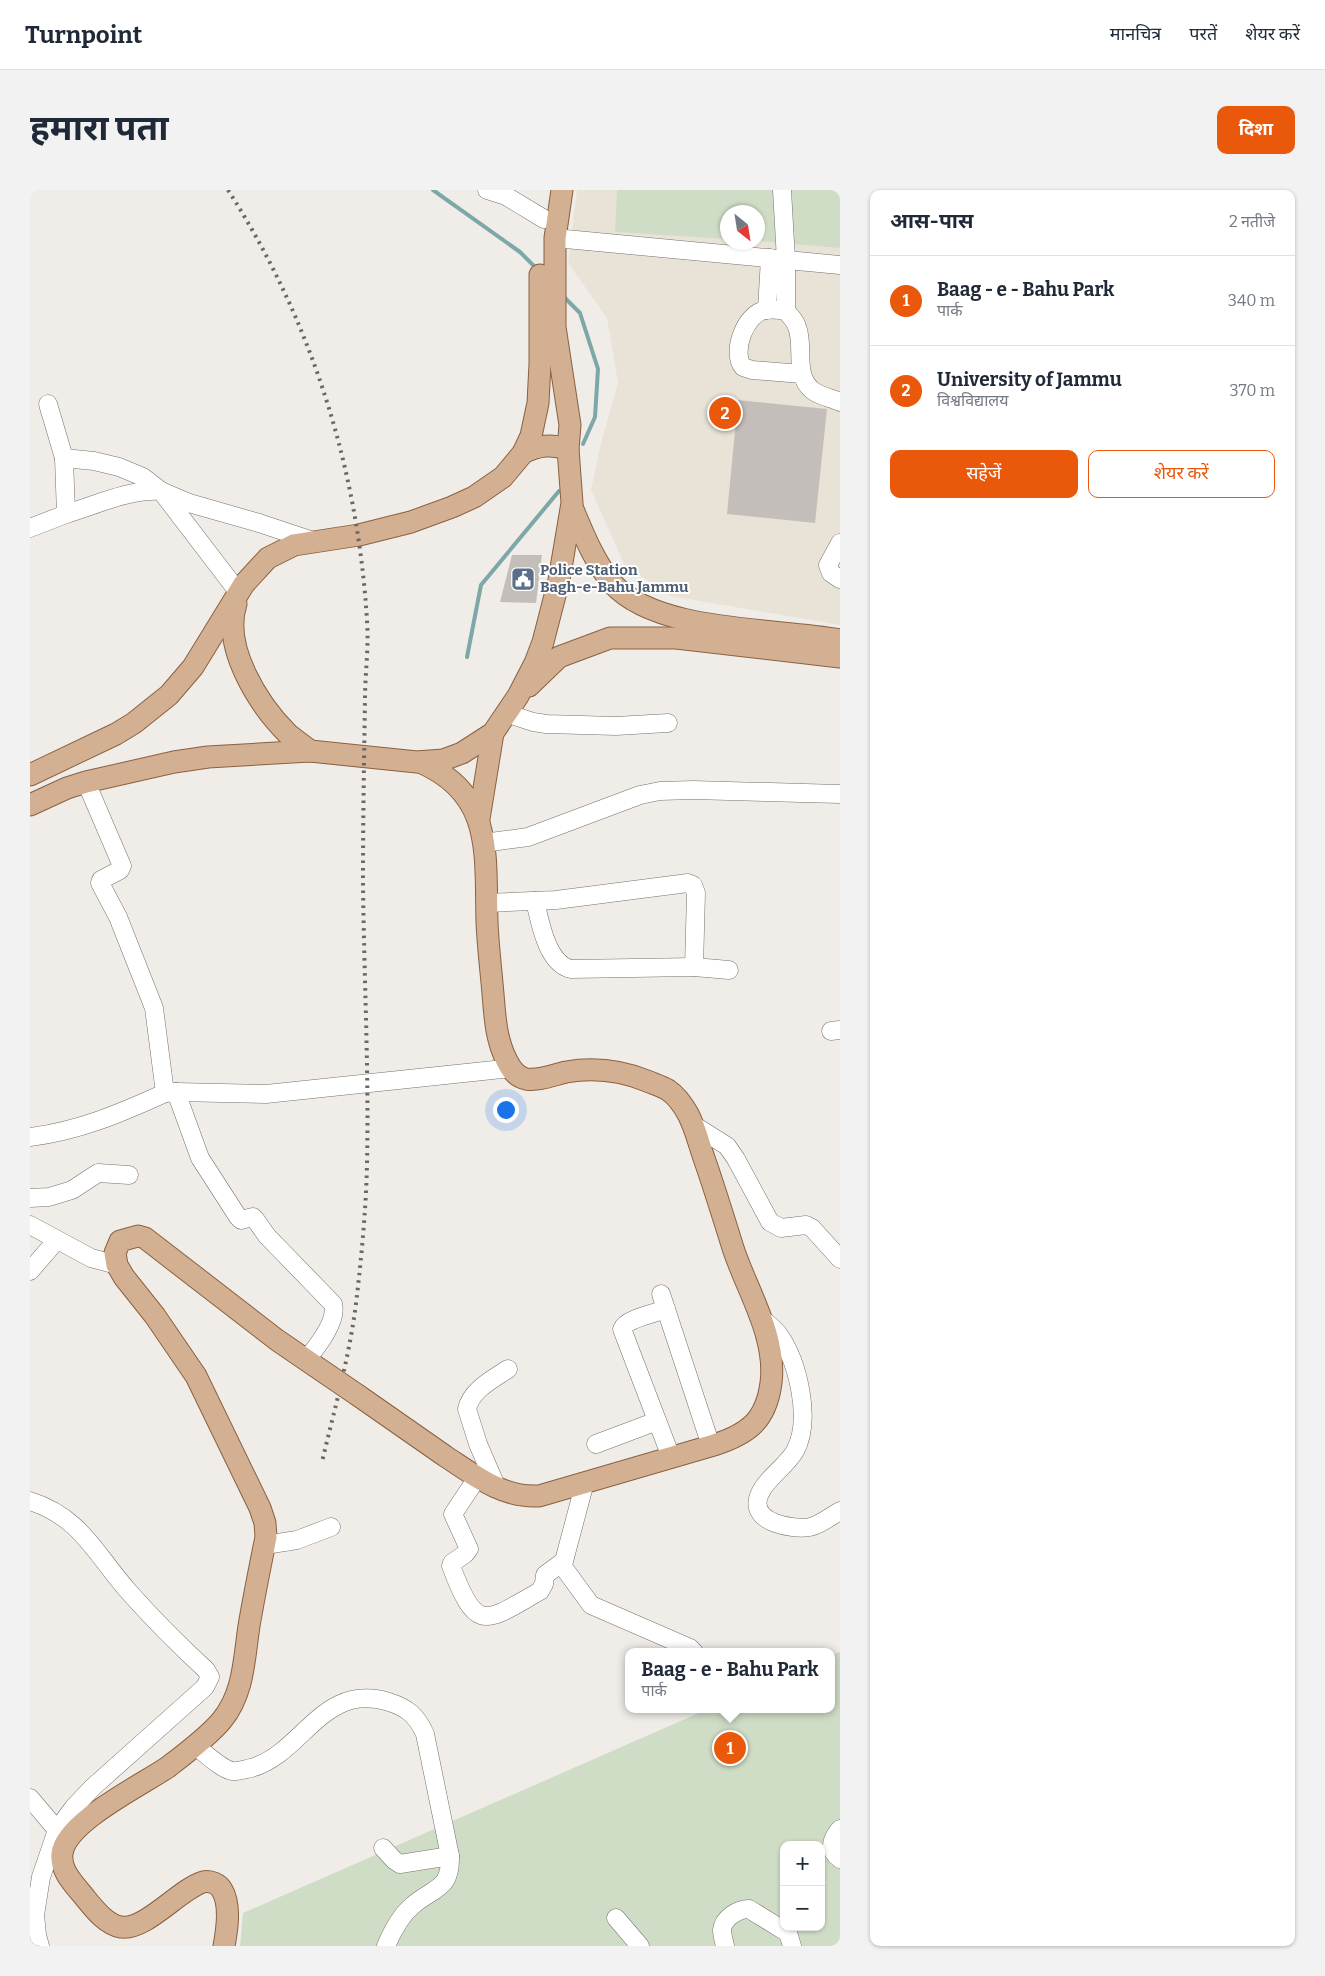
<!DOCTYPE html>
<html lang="hi">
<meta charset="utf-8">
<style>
body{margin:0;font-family:Bitter,"Noto Sans Devanagari",serif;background:#f2f2f3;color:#1f2937}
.controls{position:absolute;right:15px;bottom:15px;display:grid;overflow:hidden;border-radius:10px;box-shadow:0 1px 4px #0004}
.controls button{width:45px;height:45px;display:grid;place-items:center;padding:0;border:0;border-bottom:1px solid #e0e1e3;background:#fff;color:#1f2937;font:25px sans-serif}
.compass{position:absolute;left:690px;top:15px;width:45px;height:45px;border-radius:50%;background:#fff;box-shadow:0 1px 4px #0004;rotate:150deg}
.you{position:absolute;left:475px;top:919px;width:18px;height:18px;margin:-12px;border:4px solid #fff;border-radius:50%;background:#1a73e8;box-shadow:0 0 0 8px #1a73e833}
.badge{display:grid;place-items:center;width:32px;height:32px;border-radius:50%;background:#ea580c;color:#fff;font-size:16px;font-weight:700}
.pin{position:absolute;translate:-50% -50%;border:2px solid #fff;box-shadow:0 1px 5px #0006}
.popup{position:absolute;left:595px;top:1458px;width:210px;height:65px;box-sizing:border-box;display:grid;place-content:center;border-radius:10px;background:#fff;filter:drop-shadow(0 1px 4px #0005);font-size:16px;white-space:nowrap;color:#747a83}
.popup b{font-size:19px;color:#1f2937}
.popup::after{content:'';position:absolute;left:50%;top:100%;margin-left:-10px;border:10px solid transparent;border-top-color:#fff}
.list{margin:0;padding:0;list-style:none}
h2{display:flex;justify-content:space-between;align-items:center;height:65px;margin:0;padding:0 20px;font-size:21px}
h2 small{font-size:16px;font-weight:400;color:#747a83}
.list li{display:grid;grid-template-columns:32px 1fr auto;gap:15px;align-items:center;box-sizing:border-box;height:90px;padding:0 20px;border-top:1px solid #e0e1e3}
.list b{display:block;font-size:19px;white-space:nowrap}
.list p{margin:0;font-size:16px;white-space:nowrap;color:#747a83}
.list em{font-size:16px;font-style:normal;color:#747a83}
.actions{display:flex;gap:10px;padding:15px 20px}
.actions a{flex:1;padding:11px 0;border:1px solid #ea580c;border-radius:10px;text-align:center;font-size:18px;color:#ea580c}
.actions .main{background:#ea580c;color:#fff}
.map{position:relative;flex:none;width:810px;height:1756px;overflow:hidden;border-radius:10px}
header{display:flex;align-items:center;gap:30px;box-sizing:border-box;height:70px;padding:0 25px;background:#fff;border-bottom:1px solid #e0e1e3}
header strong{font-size:24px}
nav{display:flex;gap:28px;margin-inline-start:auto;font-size:18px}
.intro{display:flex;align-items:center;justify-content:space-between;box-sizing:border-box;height:120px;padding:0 30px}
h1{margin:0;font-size:35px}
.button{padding:12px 22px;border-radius:10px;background:#ea580c;color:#fff;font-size:18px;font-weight:700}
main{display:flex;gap:30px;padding:0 30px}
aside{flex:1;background:#fff;border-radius:10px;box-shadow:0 1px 4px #0004}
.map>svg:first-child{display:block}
</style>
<header>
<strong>Turnpoint</strong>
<nav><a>मानचित्र</a><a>परतें</a><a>शेयर करें</a></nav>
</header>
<div class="intro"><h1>हमारा पता</h1><a class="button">दिशा</a></div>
<main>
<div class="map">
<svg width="810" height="1756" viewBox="0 0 810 1756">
<rect width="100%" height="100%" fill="#f0ede8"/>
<path fill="#e9e2d7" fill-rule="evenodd" d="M547,0H810V435L641,406L595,376L561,300L571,253L588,193L577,128L538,73ZM698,22H728V52H698Z"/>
<g fill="#d0ddc6" fill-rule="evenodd">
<path d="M587,0H810V58L728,51V22H698L697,49L585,42Z"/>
<path d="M810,1462V1756H210L213,1723L678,1519H801V1465ZM754,1655H791V1737H754Z"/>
</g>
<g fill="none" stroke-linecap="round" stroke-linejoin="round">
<g stroke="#7ea7a8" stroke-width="4">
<path d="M403,0L490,62L507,79"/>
<path d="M532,105L550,123L568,179L565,227L553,254"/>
<path d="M437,467L451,395L529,301"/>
</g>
</g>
<g fill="#c3beba">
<path d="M708,210L797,219L785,333L697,324Z"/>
<path d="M482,365H512L506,413L470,412Z"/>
</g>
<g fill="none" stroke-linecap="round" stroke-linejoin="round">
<g stroke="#75726e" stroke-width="19">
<g id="minor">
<path d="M457,0L476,6L514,29"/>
<path d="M752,0L756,70V121"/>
<path d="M525,48L810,75"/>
<path d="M737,120L740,68"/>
<path d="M772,184L722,180L713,177C701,162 715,124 735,120C741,119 749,120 756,121C760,126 765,130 767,137C775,156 763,184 782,200C789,206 801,208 810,212"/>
<path d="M18,214L34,268"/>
<path d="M36,324C66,315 99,299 131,301L209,403"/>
<path d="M0,338L36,324L34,268L64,271L89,277L113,287L131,301L159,313L229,333L283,351"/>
<path d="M810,353L798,375L801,383L810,389"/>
<path d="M476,523L503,532L516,534L586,536L638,533"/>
<path d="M454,653L498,647L610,605L630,601L663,600L810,604"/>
<path d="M505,711C510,732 517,774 541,779L664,777L699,780"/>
<path d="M457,713L526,710L658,693L663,695L666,703L664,777"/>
<path d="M801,841L810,840"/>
<path d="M146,902L170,968L208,1027L211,1030L223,1027L225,1029L237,1046L303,1114C308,1131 286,1158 276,1170"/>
<path d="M135,903L146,902L236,904L482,878"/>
<path d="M662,934L697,956L706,969L740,1032L751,1038L776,1035L782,1038L810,1069"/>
<path d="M0,947C49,941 91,923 135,903L124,818L88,727L70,693L71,690L90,680L92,676L56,592"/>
<path d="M0,1008L19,1007L42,1000L68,983L99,985"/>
<path d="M0,1035L61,1068L87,1075"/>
<path d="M0,1081L26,1051"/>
<path d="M631,1104L681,1256"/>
<path d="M636,1119C625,1123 596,1129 592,1139L641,1267"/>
<path d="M732,1129C738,1134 745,1139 749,1145C768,1172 782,1230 765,1261C756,1277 732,1291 728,1309C722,1333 763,1340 780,1337C790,1335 801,1326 810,1321"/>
<path d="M566,1254L627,1231"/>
<path d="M447,1288L423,1324L439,1359L435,1364L422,1373L421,1376C447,1445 455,1432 510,1401L514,1394L515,1385L534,1371L555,1292"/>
<path d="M467,1298L448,1254L437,1219C441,1200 463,1189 478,1179"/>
<path d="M0,1311C51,1327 66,1365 99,1402C123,1429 149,1455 176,1480L180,1487L175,1497L63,1597L44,1617L27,1640L11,1687L5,1725L7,1745L10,1756"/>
<path d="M235,1355L267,1350L301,1337"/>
<path d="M531,1374L561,1415L660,1458L664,1462"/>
<path d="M164,1555C174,1562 191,1579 202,1581C209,1582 215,1579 221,1578C273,1564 292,1491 359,1512C378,1518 387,1526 395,1544L420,1666C421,1701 403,1697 382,1716C370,1726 362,1742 356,1756"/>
<path d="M0,1608L27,1640"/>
<path d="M810,1639C802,1648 797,1660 810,1669"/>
<path d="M353,1658L364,1670L370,1674L420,1666"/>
<path d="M586,1728L610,1756"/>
<path d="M695,1756C694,1751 692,1745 692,1740C693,1728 708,1719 719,1719L758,1743L762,1756"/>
</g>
</g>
<g stroke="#896141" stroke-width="23">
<g id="major">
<path d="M493,263C509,255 521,254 538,259"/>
<path d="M542,317C553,343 564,372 583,394C627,443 747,438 810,450"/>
<path d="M206,414C192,457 228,514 258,544C265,550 273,555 280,561"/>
<path d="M499,496L529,467L580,448H646L810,467"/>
<path d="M0,585L86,544L104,533L139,505L163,477L214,394L238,368L264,355L329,345L381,332L422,317L444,307L473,287L493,263L501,246L508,213L510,174V85"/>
<path d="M0,615L37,598L56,592L144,572L178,567L280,561L387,572L413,570L432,563L463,543L488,506L505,473L513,452L529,390L542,313L538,259L540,235L525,137V48L532,0"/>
<path d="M449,629L463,543"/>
<path d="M329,1206C358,1226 386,1246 415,1266C444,1285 472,1308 509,1306L684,1255C718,1244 736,1231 741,1193C747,1146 717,1101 703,1058C694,1029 685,1000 675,971C669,955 666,939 658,924C653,915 647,906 638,900C631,896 624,894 617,891C590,880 565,877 536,882C523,885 510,891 496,889C486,887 481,879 477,871C466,850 465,828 463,804C461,780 458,756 457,732C455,663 464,604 390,572"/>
<path d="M194,1756C197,1740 201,1715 192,1700C189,1694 180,1690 173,1692C150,1699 115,1741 91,1737C77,1735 65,1720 56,1709C46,1696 30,1682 32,1664C35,1632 112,1595 138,1577C155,1564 179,1546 192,1530C214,1503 214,1469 219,1436C224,1406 230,1377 236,1347L235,1333L230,1318L166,1186L125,1126L94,1087L87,1075L85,1063L90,1051L108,1046L115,1048L247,1150L285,1176"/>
</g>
</g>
<use href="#minor" stroke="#fff" stroke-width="18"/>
<use href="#major" stroke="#d4b092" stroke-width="21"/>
<path stroke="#696865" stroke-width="4" stroke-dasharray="2.5 5" stroke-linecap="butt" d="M198,0C281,129 328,278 337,431C339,457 335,483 335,510C334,571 333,632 333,693C334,787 339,881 337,974C336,1018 332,1062 327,1105C321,1161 305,1217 292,1272"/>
<g stroke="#896141" stroke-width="23" stroke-linecap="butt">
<path id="major-bridge" d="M285,1176L329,1206"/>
</g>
<use href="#major-bridge" stroke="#d4b092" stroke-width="21"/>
</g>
<defs>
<g id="civic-square" transform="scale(1.25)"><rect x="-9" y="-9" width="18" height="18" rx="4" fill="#5c6f8a" stroke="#fff"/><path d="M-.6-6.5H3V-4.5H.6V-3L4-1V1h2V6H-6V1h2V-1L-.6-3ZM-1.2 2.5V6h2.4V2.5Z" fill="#fff"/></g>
</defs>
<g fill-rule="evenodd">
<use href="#civic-square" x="493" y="389"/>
</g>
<g text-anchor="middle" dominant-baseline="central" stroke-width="4" stroke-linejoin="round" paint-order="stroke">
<g font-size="15" font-weight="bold" fill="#4e5e75" stroke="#fff" text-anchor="start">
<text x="510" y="380">Police Station<tspan x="510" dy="17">Bagh-e-Bahu Jammu</tspan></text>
</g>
</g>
</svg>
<div class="controls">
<button>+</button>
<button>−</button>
</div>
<svg class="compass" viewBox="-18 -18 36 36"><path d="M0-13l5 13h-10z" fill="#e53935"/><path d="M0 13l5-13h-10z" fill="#747a83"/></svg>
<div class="you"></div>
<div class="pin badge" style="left:700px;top:1558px">1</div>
<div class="popup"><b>Baag - e - Bahu Park</b>पार्क</div>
<div class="pin badge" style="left:695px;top:223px">2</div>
</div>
<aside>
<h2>आस-पास<small>2 नतीजे</small></h2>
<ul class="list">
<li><span class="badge">1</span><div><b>Baag - e - Bahu Park</b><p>पार्क</p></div><em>340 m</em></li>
<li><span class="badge">2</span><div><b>University of Jammu</b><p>विश्वविद्यालय</p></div><em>370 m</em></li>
</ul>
<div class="actions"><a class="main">सहेजें</a><a>शेयर करें</a></div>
</aside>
</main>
